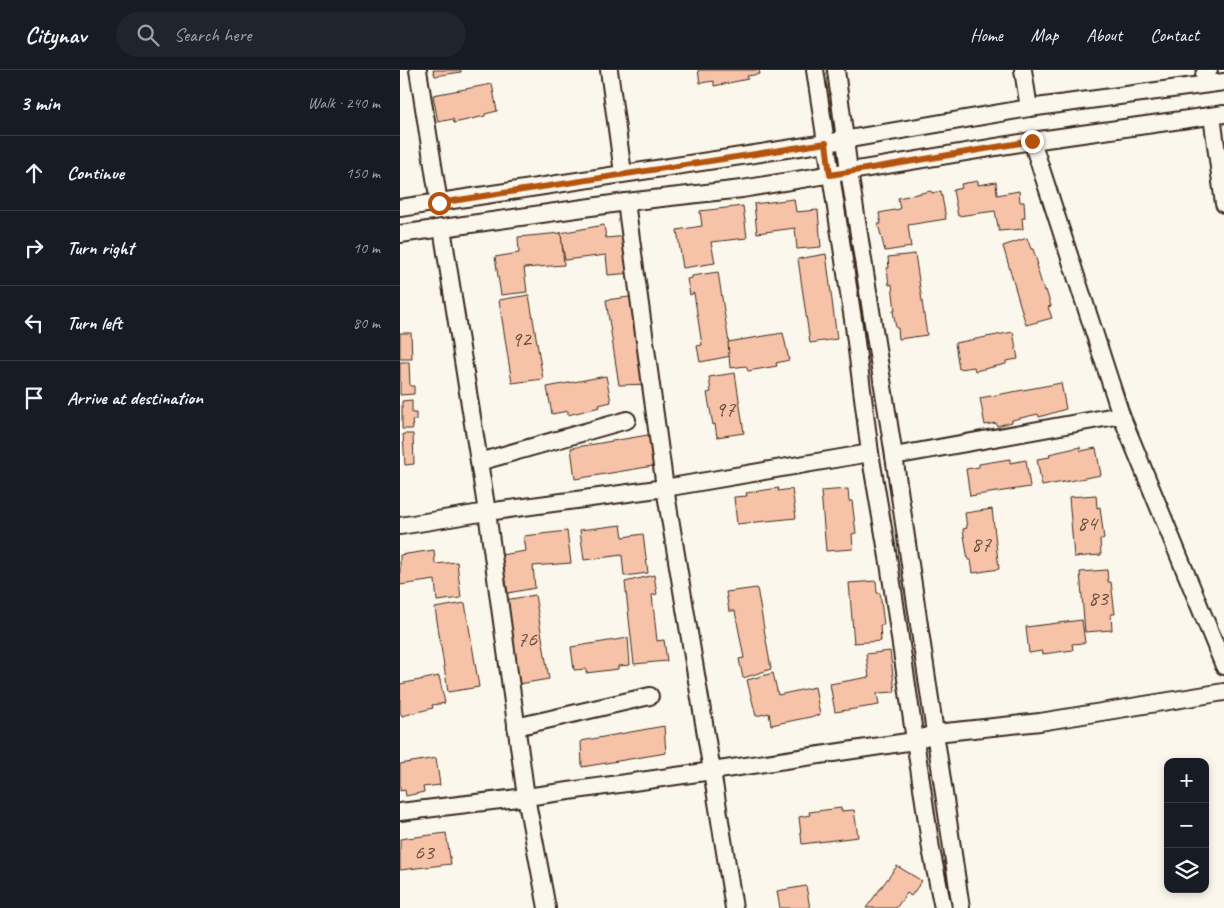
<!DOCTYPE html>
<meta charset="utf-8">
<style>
body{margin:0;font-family:Caveat,sans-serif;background:#20242c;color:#f1f3f6}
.controls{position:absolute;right:15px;bottom:15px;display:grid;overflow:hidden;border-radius:10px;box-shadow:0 2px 8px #0003}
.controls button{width:45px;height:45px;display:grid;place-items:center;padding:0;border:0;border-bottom:1px solid #363941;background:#171b24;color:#f1f3f6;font:25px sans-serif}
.stop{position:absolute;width:15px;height:15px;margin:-11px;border:4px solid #b45309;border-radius:50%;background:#fff}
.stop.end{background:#b45309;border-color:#fff;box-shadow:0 1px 5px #0008}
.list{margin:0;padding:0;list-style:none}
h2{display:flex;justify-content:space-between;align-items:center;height:65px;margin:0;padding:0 20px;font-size:21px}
h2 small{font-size:16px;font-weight:400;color:#9ea1a6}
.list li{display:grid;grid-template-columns:32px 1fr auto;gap:15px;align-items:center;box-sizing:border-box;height:75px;padding:0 20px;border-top:1px solid #363941}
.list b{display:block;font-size:19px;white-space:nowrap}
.list em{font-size:16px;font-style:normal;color:#9ea1a6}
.icon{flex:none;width:28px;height:28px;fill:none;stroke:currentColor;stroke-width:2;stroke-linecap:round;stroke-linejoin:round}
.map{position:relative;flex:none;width:824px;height:838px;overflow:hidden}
header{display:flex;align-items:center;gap:30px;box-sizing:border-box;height:70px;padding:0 25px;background:#171b24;border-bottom:1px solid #363941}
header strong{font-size:24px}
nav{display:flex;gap:28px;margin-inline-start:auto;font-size:18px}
.search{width:350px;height:45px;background:#20242c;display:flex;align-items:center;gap:12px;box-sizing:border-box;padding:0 18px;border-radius:28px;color:#9ea1a6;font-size:19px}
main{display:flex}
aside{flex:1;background:#171b24}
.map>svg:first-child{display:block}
</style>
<header>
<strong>Citynav</strong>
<div class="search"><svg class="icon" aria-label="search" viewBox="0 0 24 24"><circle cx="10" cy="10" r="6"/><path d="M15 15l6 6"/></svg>Search here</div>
<nav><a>Home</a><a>Map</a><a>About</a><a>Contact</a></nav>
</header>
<main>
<aside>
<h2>3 min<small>Walk · 240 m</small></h2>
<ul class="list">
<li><svg class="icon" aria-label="ahead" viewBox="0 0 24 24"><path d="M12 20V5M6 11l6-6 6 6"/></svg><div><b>Continue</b></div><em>150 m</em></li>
<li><svg class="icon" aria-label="right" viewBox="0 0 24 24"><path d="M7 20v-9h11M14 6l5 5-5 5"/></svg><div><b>Turn right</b></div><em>10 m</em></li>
<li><svg class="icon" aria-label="left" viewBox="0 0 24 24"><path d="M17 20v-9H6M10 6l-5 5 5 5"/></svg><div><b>Turn left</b></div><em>80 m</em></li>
<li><svg class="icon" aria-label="arrive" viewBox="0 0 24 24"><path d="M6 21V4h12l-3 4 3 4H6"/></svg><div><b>Arrive at destination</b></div></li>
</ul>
</aside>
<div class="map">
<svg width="824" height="838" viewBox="0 0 824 838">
<rect width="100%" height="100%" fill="#fbf7ec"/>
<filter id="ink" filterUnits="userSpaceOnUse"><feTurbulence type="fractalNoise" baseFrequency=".02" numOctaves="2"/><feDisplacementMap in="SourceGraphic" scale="10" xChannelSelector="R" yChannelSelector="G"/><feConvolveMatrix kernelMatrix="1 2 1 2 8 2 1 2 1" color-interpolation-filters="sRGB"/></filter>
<g filter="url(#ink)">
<g fill="#f7c3a8" stroke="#3b2a1e">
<path d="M33,0H61V2L35,6Z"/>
<path d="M298,0H359L360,4L347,6L348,9L314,16V11L300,13Z"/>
<path d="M92,14L97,41L85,44V46L54,53L53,49L38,52L33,25Z"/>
<path d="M578,111V115L596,112L597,125L619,121L620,132H624L625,148H622L623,159L599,161L595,141L558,146L553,120L562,118L561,114Z"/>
<path d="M531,121L532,123L541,121L546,149L508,155L511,177L485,181L478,154H481L479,143L500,139L498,128Z"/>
<path d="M394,129L396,142L418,140L421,177L397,179L395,158L357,163L354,134Z"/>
<path d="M343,136L347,168L311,172L315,193L283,198L277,160L302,156L300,141Z"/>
<path d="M204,155L206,168L228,166L232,203L208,205L206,185L165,190L160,163Z"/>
<path d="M161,163L164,195L124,198L127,222L101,225L95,187L119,183L118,167Z"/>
<path d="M627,168L631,179H633L638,195H636L644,221L646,220L651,236L648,237L652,248L626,255L603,176Z"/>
<path d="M426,184L437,269L410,273L398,189Z"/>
<path d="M515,184L527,265L499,269L498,258H496L493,241H495L492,214L489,215L487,198H489L488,187Z"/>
<path d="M318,202L331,286L300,292L297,276L302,275L294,223L290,225L287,209L292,208V206Z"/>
<path d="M129,225L143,309L112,313L99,230Z"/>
<path d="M237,226L251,314L219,315L206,230Z"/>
<path d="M613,262L618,289L606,291V294L575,301L574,297L559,299L555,273Z"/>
<path d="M0,263H11L12,289H0Z"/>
<path d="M383,263L389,290L376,293L377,296L348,301L346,296L330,298L328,272Z"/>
<path d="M0,292H9L10,316H14V324L0,325Z"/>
<path d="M335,303L344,363L317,367L315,354L313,355L307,323L311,322L309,307Z"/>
<path d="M206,306L211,332L199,335L200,337L168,345V341L152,344L147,317Z"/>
<path d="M661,313L666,339L639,347L638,344L612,350V352L597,356L596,353L585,355L580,328Z"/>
<path d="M12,330V343H16V350H12L13,359H2V331Z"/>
<path d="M3,364H13L14,394L5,395Z"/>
<path d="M254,364L259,395L175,409L171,378Z"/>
<path d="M680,377L681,381L696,378L701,405L642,416L637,389L650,387L649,384Z"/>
<path d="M610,389V393L626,390L630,417L570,426L566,399L579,397V394Z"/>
<path d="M379,418L378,421L392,419L396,448L337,454L334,427L347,426L346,423Z"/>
<path d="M448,419L449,431H452L456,463L452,464L453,479L426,481L421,421Z"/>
<path d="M696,425L697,438L700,437L704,469H700L701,485L674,487L669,427Z"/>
<path d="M592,439L599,499L573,503L571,490H568L563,459L567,458L565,443Z"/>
<path d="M221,455L223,467L243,464L248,503L224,506L222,485L184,490L180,460Z"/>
<path d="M167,461L171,493L133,496L135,518L108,523L101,485L126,481L124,466Z"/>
<path d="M34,480L35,494L57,492L61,528L37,531L35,510L0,515V485Z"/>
<path d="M707,500L708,512H711L715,544H711L712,560L685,562L680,502Z"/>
<path d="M254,505L257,524L252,525L257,571L264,570L267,591L234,594L225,512Z"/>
<path d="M476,511L477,523H480L484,555H480L481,571L454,573L449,513Z"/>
<path d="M357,518L371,599L343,608L339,589L344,588L335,541H329L326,522Z"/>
<path d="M135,525L149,609L119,614L105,530Z"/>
<path d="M65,533L79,617L48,622L35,538Z"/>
<path d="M682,550L685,573L672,574L673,580L643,584L642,581L629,583L626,557Z"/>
<path d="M228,568L230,595L218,596V599L186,603V599L174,600L171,577Z"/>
<path d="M490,581L495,622L477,623L479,635L435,642L430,614L469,607L466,584Z"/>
<path d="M373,603L378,625L415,617L420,645L371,655L369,643L356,646L347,610Z"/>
<path d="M39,606L45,633L32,635L33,638L2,646L0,642V614Z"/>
<path d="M264,656L266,683L182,697L181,671Z"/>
<path d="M36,688L40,715L23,717L24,722L6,726L5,720L0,721V694Z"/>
<path d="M441,738V741L454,740L458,767L402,774L399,747L410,745L409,742Z"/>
<path d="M46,763L51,794L0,800V769Z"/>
<path d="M497,796L522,811L511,826L507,823L496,838H466Z"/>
<path d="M406,816L410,838H380L377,821Z"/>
</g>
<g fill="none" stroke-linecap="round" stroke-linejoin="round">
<g stroke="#3b2a1e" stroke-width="20">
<g id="minor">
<path d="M18,0L39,133"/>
<path d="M209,0L223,103"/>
<path d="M415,0L454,256L470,383L489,493L531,779L543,838"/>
<path d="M436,0L449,101L494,386L561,838"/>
<path d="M623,0L629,38"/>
<path d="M804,5L809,0"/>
<path d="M812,46L824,134"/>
<path d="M632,71L721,345L824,596"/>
<path d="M226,132L265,418L312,701L514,671L536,663L640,652L824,622"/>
<path d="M0,138L426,73L629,38L824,12"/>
<path d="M42,158L87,442L126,727L147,838"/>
<path d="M0,164L226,132L342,119L632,71L824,44"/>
<path d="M494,386L721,345"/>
<path d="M79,392L227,350"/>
<path d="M0,456L87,442L265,418L470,383"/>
<path d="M116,657L250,626"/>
<path d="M0,742L126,727L312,701L334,838"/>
</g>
</g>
<use href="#minor" stroke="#fbf7ec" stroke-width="16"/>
</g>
</g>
<g fill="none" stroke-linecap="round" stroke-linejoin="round" filter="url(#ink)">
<path stroke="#b45309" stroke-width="6" d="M39,133L426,73L430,105L632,71"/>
</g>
<g text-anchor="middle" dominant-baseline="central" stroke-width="4" stroke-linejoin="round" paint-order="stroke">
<g font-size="22" fill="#6a5040">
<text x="121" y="269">92</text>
<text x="325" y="339">97</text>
<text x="687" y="453">84</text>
<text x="581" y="474">87</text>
<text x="698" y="528">83</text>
<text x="127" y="569">76</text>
<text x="24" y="782">63</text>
</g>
</g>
</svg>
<div class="controls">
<button>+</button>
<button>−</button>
<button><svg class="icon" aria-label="layers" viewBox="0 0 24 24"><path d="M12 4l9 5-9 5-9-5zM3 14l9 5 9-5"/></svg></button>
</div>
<div class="stop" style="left:39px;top:133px"></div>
<div class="stop end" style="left:632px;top:71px"></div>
</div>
</main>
